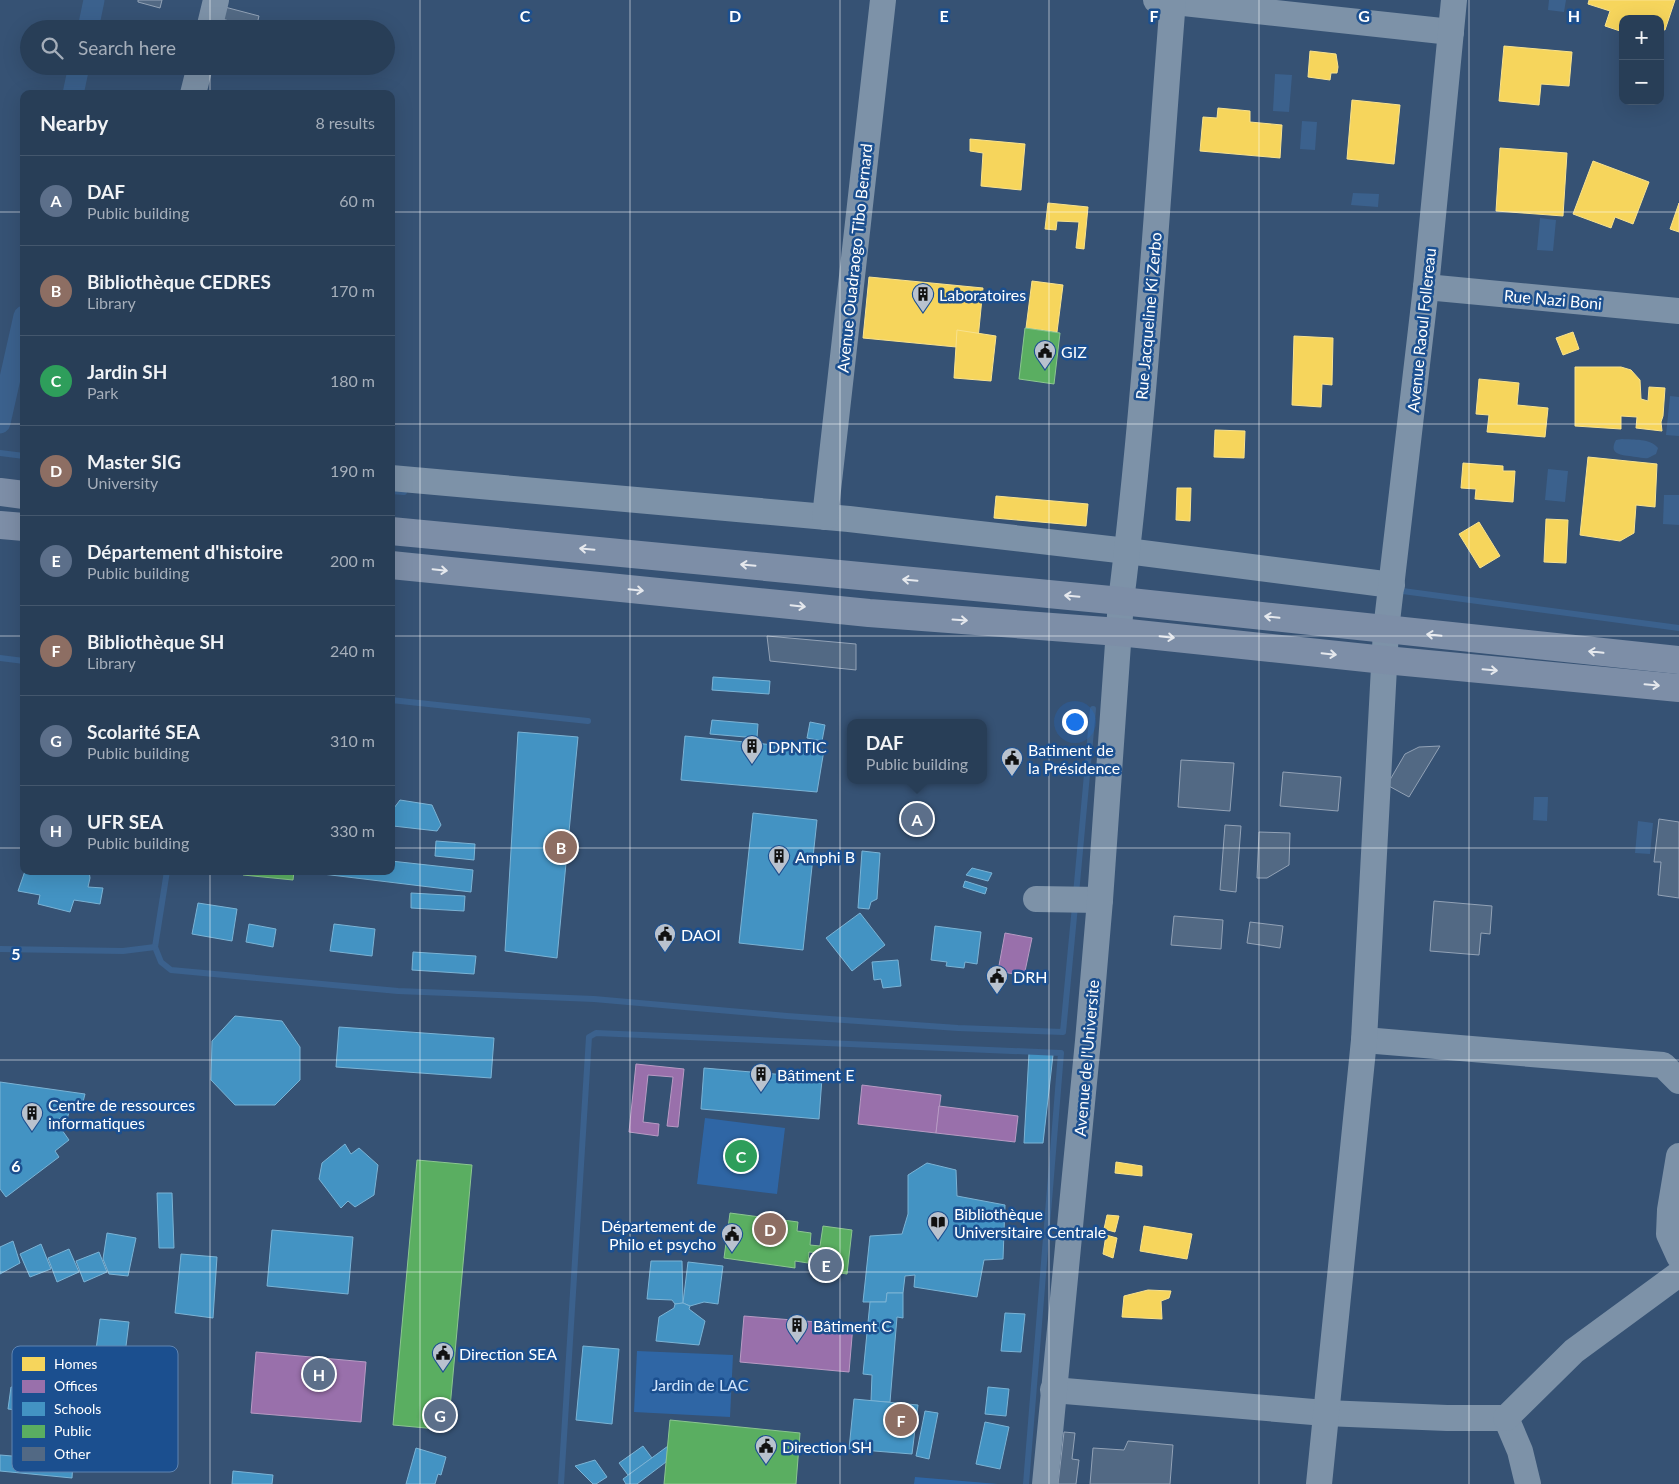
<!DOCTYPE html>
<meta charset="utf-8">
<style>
body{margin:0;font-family:Lato,sans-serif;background:#344961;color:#f1f3f6}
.controls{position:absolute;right:15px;top:15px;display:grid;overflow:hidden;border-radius:10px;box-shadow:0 5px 20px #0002}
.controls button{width:45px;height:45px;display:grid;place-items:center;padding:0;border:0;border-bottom:1px solid #44576d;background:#283e57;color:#f1f3f6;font:25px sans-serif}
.you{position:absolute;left:1074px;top:721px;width:18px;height:18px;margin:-12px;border:4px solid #fff;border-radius:50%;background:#1a73e8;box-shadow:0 0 0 8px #1a73e833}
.badge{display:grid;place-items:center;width:32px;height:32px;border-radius:50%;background:#b9c2ce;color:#fff;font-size:16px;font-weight:700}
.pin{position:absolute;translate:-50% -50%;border:2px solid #fff;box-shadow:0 1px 5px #0006}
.popup{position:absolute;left:847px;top:719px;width:140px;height:65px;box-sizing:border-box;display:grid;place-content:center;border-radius:10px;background:#283e57;filter:drop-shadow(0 1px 4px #0005);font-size:16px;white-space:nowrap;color:#a5aeba}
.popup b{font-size:19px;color:#f1f3f6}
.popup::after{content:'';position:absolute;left:50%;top:100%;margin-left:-10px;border:10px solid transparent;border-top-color:#283e57}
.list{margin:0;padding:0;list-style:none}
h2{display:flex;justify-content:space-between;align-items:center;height:65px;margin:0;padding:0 20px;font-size:21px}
h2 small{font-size:16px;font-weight:400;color:#a5aeba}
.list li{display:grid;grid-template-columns:32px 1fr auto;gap:15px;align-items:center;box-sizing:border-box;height:90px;padding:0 20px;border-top:1px solid #44576d}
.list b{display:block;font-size:19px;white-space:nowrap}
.list p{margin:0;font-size:16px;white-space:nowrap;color:#a5aeba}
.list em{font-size:16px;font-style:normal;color:#a5aeba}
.icon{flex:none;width:28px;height:28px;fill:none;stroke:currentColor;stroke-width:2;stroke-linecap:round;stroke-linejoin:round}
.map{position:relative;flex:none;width:1679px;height:1484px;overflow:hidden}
.search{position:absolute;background:#283e57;box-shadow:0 5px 20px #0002;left:20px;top:20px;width:375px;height:55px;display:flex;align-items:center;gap:12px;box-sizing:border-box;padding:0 18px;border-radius:28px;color:#a5aeba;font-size:19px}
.panel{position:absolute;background:#283e57;box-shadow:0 5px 20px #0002;left:20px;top:90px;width:375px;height:785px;border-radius:10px}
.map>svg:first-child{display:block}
</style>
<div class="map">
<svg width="1679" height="1484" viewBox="0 0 1679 1484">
<rect width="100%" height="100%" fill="#365274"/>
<g fill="#2f66a5">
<path d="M705,1118L785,1128L777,1194L697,1184Z"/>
<path d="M637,1351L733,1355L730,1417L634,1412Z"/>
<path d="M915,1477L998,1484H914Z"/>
</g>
<g fill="#3b618d">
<path d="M1549,0H1566L1564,12L1548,10Z"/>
<path d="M1275,74L1292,75L1289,112L1273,111Z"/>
<path d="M1302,121L1317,122L1315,150L1300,149Z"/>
<path d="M1353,193L1379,194L1378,207L1351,205Z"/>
<path d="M1540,218L1556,220L1553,251L1537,250Z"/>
<path d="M1670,396L1679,397V436L1666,435Z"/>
<path d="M1622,439C1634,440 1650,438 1658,448L1656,454C1653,455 1651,457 1648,458C1645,459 1639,457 1636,457C1625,455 1607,456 1616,440Z"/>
<path d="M1548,469L1568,471L1565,502L1545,500Z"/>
<path d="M1664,495H1679V525L1663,524Z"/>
<path d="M1534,797H1548L1547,821L1533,820Z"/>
<path d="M1638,821L1653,823L1650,854L1635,853Z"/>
</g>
<g fill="#f6d55c" stroke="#f9e28d">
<path d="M1589,0H1675L1665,30L1660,29V19H1623V32L1605,26L1610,11L1588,4Z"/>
<path d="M1504,46L1572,52L1569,86L1541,84L1539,105L1499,101Z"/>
<path d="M1310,51L1336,54L1338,67L1337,73H1331L1330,80L1308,77Z"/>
<path d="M1352,100L1400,105L1394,164L1347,159Z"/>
<path d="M1218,108L1250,111V122L1282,125L1280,158L1200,151L1203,117L1217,118Z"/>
<path d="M970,139L1025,144L1021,190L981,186L983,153L970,151Z"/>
<path d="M1500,148L1567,153L1563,216L1496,211Z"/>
<path d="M1593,161L1649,182L1633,224L1615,217L1611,228L1573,214Z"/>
<path d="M1048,203L1088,207L1084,249L1076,248L1079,222L1057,221L1056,230L1045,229Z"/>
<path d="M1679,203V232L1670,229Z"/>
<path d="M869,277L983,288L977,349L863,338Z"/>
<path d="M1032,281L1063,285L1057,332L1026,328Z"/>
<path d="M957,330L996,336L991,381L954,378Z"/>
<path d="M1573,332L1579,349L1563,355L1556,338Z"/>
<path d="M1294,336L1333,338L1332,385L1322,384L1321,407L1292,405Z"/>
<path d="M1575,367H1621L1631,370L1640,380L1641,399L1648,401L1649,387L1665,388L1663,416L1661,422L1662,431L1636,428L1637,417L1621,416V429L1575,426Z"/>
<path d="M1479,379L1519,383L1517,405L1548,408L1545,437L1487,432L1489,415L1476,414Z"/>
<path d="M1215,430L1245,431L1244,458L1214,457Z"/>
<path d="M1588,457L1657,464L1655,507L1636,505L1634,533L1620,541L1580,535Z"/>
<path d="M1463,463L1503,466V471H1515L1513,502L1475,499L1476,489L1461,488Z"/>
<path d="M1177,488H1191L1190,521L1176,520Z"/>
<path d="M996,496L1088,504L1086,526L994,518Z"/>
<path d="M1546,519L1568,520L1566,563L1544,562Z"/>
<path d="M1479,522L1500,556L1480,568L1459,534Z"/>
<path d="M1116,1162L1142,1166V1176L1115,1173Z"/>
<path d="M1107,1215L1119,1216L1115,1232L1104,1229Z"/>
<path d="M1144,1226L1192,1234L1187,1259L1140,1251Z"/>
<path d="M1106,1235L1117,1238L1113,1258L1103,1254Z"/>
<path d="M1148,1290L1171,1291L1169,1298L1161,1301L1162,1319L1122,1317L1124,1296Z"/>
</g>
<g fill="#9970ab" stroke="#b89bc4">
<path d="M1005,933L1032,938L1024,976L998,971Z"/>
<path d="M636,1064L684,1069L678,1127L667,1126L673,1077L648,1075L643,1122L659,1124L658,1136L629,1132Z"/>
<path d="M862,1085L941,1095L936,1133L858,1124Z"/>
<path d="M939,1106L1018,1116L1015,1142L936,1133Z"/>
<path d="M744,1316L853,1325L849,1372L740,1362Z"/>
<path d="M256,1352L366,1362L361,1422L251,1413Z"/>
</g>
<g fill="#4393c3" stroke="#7bb3d5">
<path d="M713,677L770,681L769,694L712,690Z"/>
<path d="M712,720L758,724L757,738L710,734Z"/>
<path d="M810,722L825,725L822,741L807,738Z"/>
<path d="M518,732L578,737L557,958L505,951Z"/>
<path d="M685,736L824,750L817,792L681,780Z"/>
<path d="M400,800L432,805L441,825L437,831L393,826L391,812Z"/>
<path d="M753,813L817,820L803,950L739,943Z"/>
<path d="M436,841L475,844L474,860L435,856Z"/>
<path d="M862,851L880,853L877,899L871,902L869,909L858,908Z"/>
<path d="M391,861L473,870L471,892L306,872L391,871Z"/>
<path d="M972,868L992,873L988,881L966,875Z"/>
<path d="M25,871H89L90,878L88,887L103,888L100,904L74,900L70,912L38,904L40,895L18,891Z"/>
<path d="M965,881L987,888L985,894L963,887Z"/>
<path d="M411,893L465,896L464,911L411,908Z"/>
<path d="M198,903L237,909L232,941L192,934Z"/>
<path d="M860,913L885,945L852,971L826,938Z"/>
<path d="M249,924L276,929L273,947L246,942Z"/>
<path d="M334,924L375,929L372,956L330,951Z"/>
<path d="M935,926L981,932L977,964L965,962L964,968L946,966L947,962L931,960Z"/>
<path d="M413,952L476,956L474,974L412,970Z"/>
<path d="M898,960L901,986L883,988L881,979L874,980L872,962Z"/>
<path d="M235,1016L282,1021L300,1047V1080L275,1105H235L211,1080L212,1041Z"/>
<path d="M339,1027L494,1038L491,1078L336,1067Z"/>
<path d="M1029,1053L1053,1055L1043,1143H1024Z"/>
<path d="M704,1068L822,1078L819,1119L701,1109Z"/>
<path d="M0,1082L85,1094L81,1110L70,1109L67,1119L60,1118L57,1123L69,1140L55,1151L59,1157L6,1197L0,1189Z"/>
<path d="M345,1144L351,1154L359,1148L378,1165L374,1195L355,1207L348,1201L341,1208L319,1179L322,1163Z"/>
<path d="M927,1163L956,1170L957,1196L1005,1205L1003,1259L984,1260L977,1297L914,1287L915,1275L905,1276L903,1293H887L886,1302H863L870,1236L902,1234L908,1214V1175Z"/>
<path d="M157,1193H172L174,1248H159Z"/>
<path d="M272,1230L353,1237L348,1294L267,1286Z"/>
<path d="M107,1233L136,1238L128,1276L109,1274L103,1259Z"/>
<path d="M13,1241L20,1263L0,1274V1247Z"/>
<path d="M41,1244L51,1269L30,1277L20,1254Z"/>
<path d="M69,1249L79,1272L57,1282L48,1258Z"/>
<path d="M99,1252L107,1272L84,1282L76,1261Z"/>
<path d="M181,1254L217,1257L213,1318L175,1313Z"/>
<path d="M651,1261H682L683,1303L675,1304L672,1300L647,1299Z"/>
<path d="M688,1262L723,1266L718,1304L704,1302L690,1306L683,1303Z"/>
<path d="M887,1293H903V1318L897,1317L890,1402L871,1401L872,1375L863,1374L870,1302H886Z"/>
<path d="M683,1303L690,1306L689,1309L705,1321L699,1345L656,1341L659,1317L674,1308L675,1304Z"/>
<path d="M1005,1313L1025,1314L1021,1352L1001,1351Z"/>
<path d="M100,1319L129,1322L125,1354L96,1350Z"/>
<path d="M583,1346L619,1349L612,1424L576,1420Z"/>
<path d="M81,1360L107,1363L104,1386L132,1396L125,1435L77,1425L56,1424L49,1420L31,1417L39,1376L78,1383Z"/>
<path d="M11,1387L20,1388L17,1410L8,1409Z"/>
<path d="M988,1387L1009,1389L1006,1416L985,1414Z"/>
<path d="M854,1399L918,1405L912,1454L849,1449Z"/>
<path d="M925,1411L938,1413L929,1459L916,1456Z"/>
<path d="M985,1422L1009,1427L1000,1469L976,1464Z"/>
<path d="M126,1435L139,1437L137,1467L120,1465Z"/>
<path d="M643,1446L652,1458L628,1475L619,1463Z"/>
<path d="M668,1446L666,1462L637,1484H626L623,1479Z"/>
<path d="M416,1448L446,1457L441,1475L438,1474L435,1484H406Z"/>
<path d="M0,1455L73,1461L72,1478L0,1471Z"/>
<path d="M595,1460L607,1477L596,1484H593L575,1466Z"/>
<path d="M233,1471L273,1475L272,1484H232Z"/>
</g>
<g fill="#5aae61" stroke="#8cc690">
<path d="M1025,328L1060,333L1054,384L1019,379Z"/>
<path d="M244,871H294L293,880L243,875Z"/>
<path d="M417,1160L472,1165L448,1430L393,1425Z"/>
<path d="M730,1213L798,1222L797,1231L811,1233L810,1245L820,1246L823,1226L852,1230L847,1274L818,1270L820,1253L809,1252L808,1263L795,1261V1268L724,1258Z"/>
<path d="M670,1420L800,1433L796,1484H664Z"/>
</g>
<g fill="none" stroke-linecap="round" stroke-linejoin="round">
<g stroke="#3b618d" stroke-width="6">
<path d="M0,453L24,456"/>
<path d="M391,491L404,492"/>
<path d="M1395,590L1679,628"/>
<path d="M0,658L24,661"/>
<path d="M391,700L588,721"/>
<path d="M167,871L155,947L161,962L171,970L398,991L594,999L787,1016L958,1028L1063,1032L1075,906"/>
<path d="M1076,894L1093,709"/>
<path d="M0,949L123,951L155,947"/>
<path d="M561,1484L589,1037L596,1033L1061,1053L1026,1484"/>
</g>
<g stroke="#3b618d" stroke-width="21">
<path d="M88,29L94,0"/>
<path d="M73,94L79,66"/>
<path d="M0,423L24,316"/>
</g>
</g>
<g fill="#526984" stroke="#92a2b6">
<path d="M138,0H162L160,8L138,2Z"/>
<path d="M221,6L259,16L256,28L218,18Z"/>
<path d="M767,636L856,644V670L770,661Z"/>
<path d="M1440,746L1409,797L1387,785L1405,754L1419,747Z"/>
<path d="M1181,760L1234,763L1230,811L1178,807Z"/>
<path d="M1283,772L1341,777L1338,811L1280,806Z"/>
<path d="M1659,819L1679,822V898L1658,895L1661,862H1654Z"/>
<path d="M1225,825L1241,826L1236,892L1220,890Z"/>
<path d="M1259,832L1290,833L1289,865L1267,878H1257Z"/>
<path d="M1434,901L1492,906L1490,934L1481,933L1479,955L1430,951Z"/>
<path d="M1174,916L1223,920L1221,949L1171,945Z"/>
<path d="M1250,922L1283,926L1280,948L1247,943Z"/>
<path d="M1064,1432L1075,1433L1072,1459L1079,1460L1076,1484H1058Z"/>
<path d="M1128,1441L1173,1445L1170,1484H1090L1093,1448L1124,1450Z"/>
</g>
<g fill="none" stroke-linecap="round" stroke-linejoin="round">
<g stroke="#7d92a8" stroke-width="26">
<path d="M1156,0L1451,32"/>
<path d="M209,29L216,0"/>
<path d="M193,94L200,66"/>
<path d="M1426,287L1679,311"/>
<path d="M391,478L849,519L1127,551L1392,585"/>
<path d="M825,517L883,0"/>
<path d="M1036,899L1100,900"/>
<path d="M1364,1040L1663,1065L1679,1081"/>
<path d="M1679,1156L1670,1210L1669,1234L1679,1256"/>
<path d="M1053,1390L1325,1413L1447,1418H1506L1520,1451L1528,1484"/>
<path d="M1506,1418L1574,1351L1679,1274"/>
<path d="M1045,1484L1088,1041L1100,900L1121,601C1146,401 1157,200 1173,0"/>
<path d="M1319,1484L1364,1040L1386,630L1426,287L1454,0"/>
</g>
<g stroke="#7d8ea7" stroke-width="28">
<path d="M0,492L24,495"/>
<path d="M0,525L24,527"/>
<path d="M391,531L1121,601L1679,660"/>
<path d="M391,565L869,613L1119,632L1385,660L1679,688"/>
</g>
</g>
<defs><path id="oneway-shaft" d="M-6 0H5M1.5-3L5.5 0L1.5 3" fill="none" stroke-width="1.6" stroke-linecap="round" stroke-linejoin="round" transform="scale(1.25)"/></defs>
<g stroke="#e5e8ed">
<use href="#oneway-shaft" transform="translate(587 549) rotate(-175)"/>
<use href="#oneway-shaft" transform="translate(748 565) rotate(-175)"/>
<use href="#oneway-shaft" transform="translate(440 570) rotate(6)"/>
<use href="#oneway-shaft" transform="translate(910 580) rotate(-175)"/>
<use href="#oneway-shaft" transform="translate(636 590) rotate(6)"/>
<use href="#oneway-shaft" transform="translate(1072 596) rotate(-175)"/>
<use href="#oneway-shaft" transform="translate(798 606) rotate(6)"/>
<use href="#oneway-shaft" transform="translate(1272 617) rotate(-174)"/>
<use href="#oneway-shaft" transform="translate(960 620) rotate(4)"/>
<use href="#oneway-shaft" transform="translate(1434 635) rotate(-174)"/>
<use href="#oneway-shaft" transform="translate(1167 637) rotate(6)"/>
<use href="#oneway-shaft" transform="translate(1596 652) rotate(-174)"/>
<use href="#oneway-shaft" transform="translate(1329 654) rotate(6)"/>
<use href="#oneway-shaft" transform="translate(1490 670) rotate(5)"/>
<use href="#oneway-shaft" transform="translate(1652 685) rotate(5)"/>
</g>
<path fill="none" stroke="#fff" stroke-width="1" stroke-opacity="0.55" d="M210,0V29M420,0V1484M630,0V1484M840,0V1484M1049,0V1484M1259,0V1484M1469,0V1484M210,66V94M0,212H24M391,212H1679M0,424H24M391,424H1679M0,636H24M391,636H1679M0,848H24M391,848H1679M210,871V1484M0,1060H1679M0,1272H1679"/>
<defs>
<g id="building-pin" transform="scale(1.125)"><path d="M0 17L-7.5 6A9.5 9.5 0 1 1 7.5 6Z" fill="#b9c2ce" stroke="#1b4f8f"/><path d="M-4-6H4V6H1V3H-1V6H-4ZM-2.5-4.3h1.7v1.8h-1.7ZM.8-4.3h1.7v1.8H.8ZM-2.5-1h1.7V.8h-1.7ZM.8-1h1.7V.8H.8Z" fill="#111"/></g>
<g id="civic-pin" transform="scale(1.125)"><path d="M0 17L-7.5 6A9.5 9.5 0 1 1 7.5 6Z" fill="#b9c2ce" stroke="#1b4f8f"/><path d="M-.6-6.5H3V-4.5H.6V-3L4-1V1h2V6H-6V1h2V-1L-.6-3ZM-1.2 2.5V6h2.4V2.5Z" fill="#111"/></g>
<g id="library-pin" transform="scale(1.125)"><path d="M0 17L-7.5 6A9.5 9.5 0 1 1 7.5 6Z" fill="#b9c2ce" stroke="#1b4f8f"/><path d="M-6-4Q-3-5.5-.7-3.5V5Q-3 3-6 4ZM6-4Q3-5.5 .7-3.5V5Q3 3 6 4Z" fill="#111"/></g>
</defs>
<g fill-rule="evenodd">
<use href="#building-pin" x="923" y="294"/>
<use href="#civic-pin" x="1045" y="351"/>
<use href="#building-pin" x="752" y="746"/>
<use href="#civic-pin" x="1012" y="758"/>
<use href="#building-pin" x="779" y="856"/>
<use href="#civic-pin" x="665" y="934"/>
<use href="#civic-pin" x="997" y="976"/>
<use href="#building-pin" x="761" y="1074"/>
<use href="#building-pin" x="32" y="1113"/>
<use href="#library-pin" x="938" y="1222"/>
<use href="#civic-pin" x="732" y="1234"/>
<use href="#building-pin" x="797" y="1325"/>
<use href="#civic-pin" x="443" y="1353"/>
<use href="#civic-pin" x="766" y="1446"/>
</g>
<g text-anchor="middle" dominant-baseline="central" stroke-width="5" stroke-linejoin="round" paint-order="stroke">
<g font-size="16" fill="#fff" stroke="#1b4f8f">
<text transform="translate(854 258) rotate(-84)">Avenue Ouadraogo Tibo Bernard</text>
<text transform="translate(1553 299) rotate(5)">Rue Nazi Boni</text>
<text transform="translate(1148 316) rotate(-85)">Rue Jacqueline Ki Zerbo</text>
<text transform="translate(1421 330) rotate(-84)">Avenue Raoul Follereau</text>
<text transform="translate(1086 1058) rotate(-85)">Avenue de l'Universite</text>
</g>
<g font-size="16" fill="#fff" stroke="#1b4f8f" text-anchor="start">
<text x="939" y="294">Laboratoires</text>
<text x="1061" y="351">GIZ</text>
<text x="768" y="746">DPNTIC</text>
<text x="1028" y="749">Batiment de<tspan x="1028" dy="18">la Présidence</tspan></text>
<text x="795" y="856">Amphi B</text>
<text x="681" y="934">DAOI</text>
<text x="1013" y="976">DRH</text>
<text x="777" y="1074">Bâtiment E</text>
<text x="48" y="1104">Centre de ressources<tspan x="48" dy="18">informatiques</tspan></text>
<text x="954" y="1213">Bibliothèque<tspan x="954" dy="18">Universitaire Centrale</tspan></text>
<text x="716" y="1225" text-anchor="end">Département de<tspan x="716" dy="18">Philo et psycho</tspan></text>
<text x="813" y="1325">Bâtiment C</text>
<text x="459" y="1353">Direction SEA</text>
<text x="782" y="1446">Direction SH</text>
</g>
<g font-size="16" fill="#cfe3fa" stroke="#1b4f8f">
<text x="700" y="1384">Jardin de LAC</text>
</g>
</g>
<rect x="12" y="1346" width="166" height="126" rx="8" fill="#1b4f8f" stroke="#5f84b1" stroke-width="1"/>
<rect x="22" y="1357" width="23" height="14" fill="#f6d55c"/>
<rect x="22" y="1380" width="23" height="13" fill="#9970ab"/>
<rect x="22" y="1402" width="23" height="14" fill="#4393c3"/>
<rect x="22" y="1425" width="23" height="13" fill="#5aae61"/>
<rect x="22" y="1447" width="23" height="14" fill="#526984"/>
<g font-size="14" fill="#fff">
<text x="54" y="1369">Homes</text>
<text x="54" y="1391">Offices</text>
<text x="54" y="1414">Schools</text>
<text x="54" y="1436">Public</text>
<text x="54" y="1459">Other</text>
</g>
<g font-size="16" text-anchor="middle" font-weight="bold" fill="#fff" stroke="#1b4f8f" stroke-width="5" stroke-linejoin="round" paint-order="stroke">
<text x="525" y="22">C</text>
<text x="735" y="22">D</text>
<text x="944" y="22">E</text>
<text x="1154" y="22">F</text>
<text x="1364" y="22">G</text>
<text x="1574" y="22">H</text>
<text x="16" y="960">5</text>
<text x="16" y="1172">6</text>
</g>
</svg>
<div class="controls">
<button>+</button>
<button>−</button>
</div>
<div class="you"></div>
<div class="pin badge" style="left:917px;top:819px;background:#5c6f8a">A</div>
<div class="popup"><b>DAF</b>Public building</div>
<div class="pin badge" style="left:561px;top:847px;background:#8d6e63">B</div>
<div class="pin badge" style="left:741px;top:1156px;background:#2e9e5b">C</div>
<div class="pin badge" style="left:770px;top:1229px;background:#8d6e63">D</div>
<div class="pin badge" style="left:826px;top:1265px;background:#5c6f8a">E</div>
<div class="pin badge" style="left:901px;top:1420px;background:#8d6e63">F</div>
<div class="pin badge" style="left:440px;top:1415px;background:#5c6f8a">G</div>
<div class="pin badge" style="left:319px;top:1374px;background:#5c6f8a">H</div>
<div class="search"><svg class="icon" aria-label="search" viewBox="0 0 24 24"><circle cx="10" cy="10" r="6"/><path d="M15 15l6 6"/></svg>Search here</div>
<section class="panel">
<h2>Nearby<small>8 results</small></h2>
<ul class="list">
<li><span class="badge" style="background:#5c6f8a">A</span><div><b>DAF</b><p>Public building</p></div><em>60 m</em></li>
<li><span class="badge" style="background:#8d6e63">B</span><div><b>Bibliothèque CEDRES</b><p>Library</p></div><em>170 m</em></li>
<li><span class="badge" style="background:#2e9e5b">C</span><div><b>Jardin SH</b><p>Park</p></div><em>180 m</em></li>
<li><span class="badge" style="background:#8d6e63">D</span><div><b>Master SIG</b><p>University</p></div><em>190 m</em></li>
<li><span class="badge" style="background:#5c6f8a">E</span><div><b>Département d'histoire</b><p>Public building</p></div><em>200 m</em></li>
<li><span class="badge" style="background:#8d6e63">F</span><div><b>Bibliothèque SH</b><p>Library</p></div><em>240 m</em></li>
<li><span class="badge" style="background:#5c6f8a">G</span><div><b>Scolarité SEA</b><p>Public building</p></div><em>310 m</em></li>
<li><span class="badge" style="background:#5c6f8a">H</span><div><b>UFR SEA</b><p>Public building</p></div><em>330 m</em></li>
</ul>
</section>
</div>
